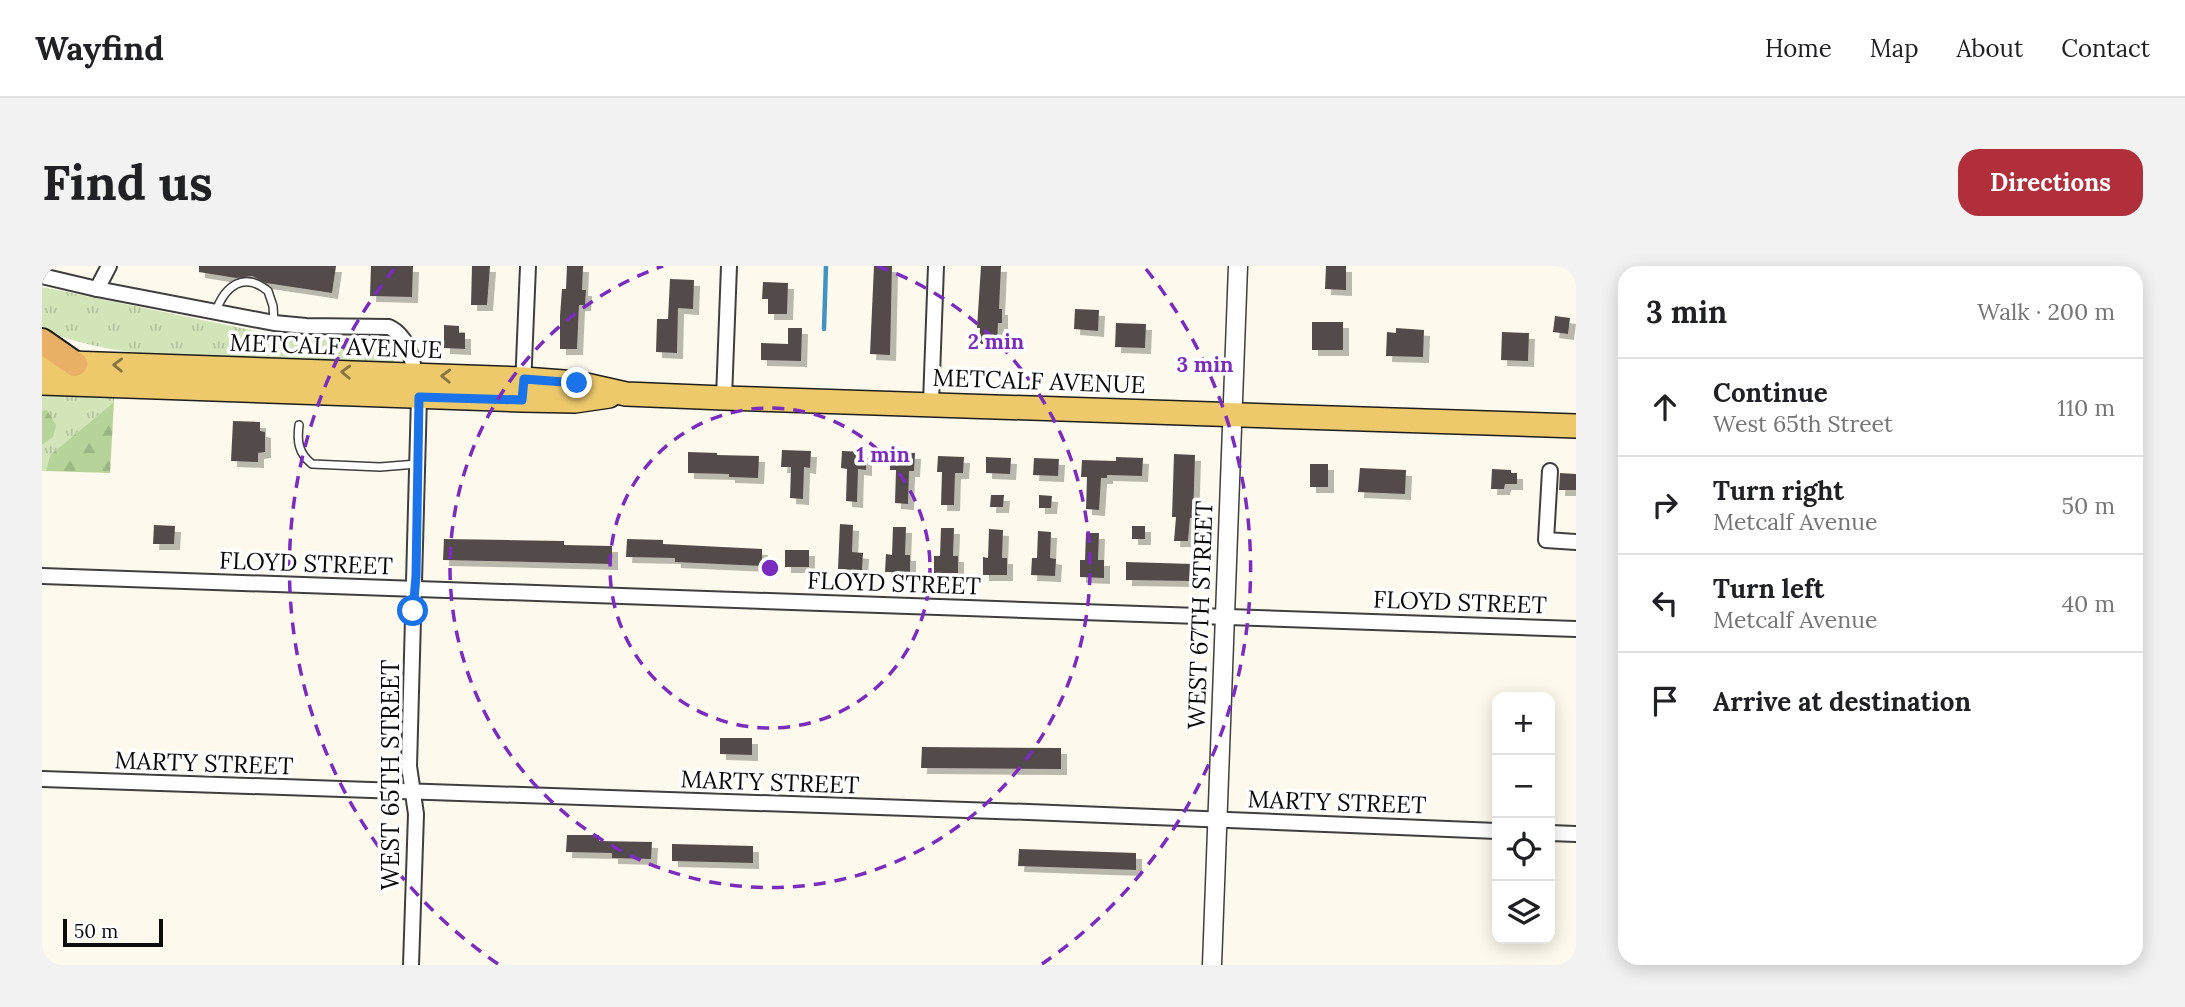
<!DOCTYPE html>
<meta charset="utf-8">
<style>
body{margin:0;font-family:Lora,serif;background:#f2f2f2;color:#202124}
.controls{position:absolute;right:21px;bottom:21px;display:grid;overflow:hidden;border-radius:14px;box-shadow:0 4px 18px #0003}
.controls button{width:63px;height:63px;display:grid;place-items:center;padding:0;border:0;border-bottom:2px solid #e0e0e0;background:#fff;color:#202124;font:35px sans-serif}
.scale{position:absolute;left:21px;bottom:18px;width:100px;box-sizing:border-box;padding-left:7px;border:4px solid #0c0c0c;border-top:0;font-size:19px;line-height:24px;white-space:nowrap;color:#0c0c0c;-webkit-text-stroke:5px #fff;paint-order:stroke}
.stop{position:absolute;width:21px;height:21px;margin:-16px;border:5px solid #1a73e8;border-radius:50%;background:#fff}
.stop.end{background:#1a73e8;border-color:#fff;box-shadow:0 2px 7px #0008}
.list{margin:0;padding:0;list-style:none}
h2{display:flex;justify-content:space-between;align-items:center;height:91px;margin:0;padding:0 28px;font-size:30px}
h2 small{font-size:23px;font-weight:400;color:#757577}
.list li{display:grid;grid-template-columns:46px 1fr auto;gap:21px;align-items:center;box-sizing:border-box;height:98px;padding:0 28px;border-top:2px solid #e0e0e0}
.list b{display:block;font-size:26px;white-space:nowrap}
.list p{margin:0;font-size:23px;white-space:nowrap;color:#757577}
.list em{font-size:23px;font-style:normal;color:#757577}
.icon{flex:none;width:38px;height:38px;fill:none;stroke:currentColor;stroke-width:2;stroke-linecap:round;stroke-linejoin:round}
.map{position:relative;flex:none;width:1534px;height:699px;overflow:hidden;border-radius:21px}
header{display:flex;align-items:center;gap:42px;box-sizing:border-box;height:98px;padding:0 35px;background:#fff;border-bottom:2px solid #e0e0e0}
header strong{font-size:33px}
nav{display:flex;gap:38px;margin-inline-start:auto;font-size:24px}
.intro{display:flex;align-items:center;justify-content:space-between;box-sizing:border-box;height:168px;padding:0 42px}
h1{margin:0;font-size:49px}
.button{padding:18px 32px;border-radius:21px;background:#b02f3b;color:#fff;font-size:24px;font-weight:700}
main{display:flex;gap:42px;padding:0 42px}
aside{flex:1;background:#fff;border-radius:21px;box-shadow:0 4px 18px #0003}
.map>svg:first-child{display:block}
</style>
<header>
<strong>Wayfind</strong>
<nav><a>Home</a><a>Map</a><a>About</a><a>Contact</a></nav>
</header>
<div class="intro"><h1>Find us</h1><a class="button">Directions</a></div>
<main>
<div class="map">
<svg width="1534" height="699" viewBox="0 0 1534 699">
<defs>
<pattern id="grass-tufts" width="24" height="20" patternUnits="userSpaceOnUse" patternTransform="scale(1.75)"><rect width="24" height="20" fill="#d1e5b9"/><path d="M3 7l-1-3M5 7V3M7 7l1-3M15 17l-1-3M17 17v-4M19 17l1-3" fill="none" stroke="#b2c39e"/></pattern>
<pattern id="forest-firs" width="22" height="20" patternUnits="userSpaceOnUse" patternTransform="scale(1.75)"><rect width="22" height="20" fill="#b6d499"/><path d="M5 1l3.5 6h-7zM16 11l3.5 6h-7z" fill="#9bb583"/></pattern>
<filter id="shadow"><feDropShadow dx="6" dy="6" stdDeviation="0" flood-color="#0004"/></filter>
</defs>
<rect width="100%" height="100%" fill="#fdf9ec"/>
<g fill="url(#grass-tufts)">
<path d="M0,21L238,70L274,73L340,72C353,75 357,83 352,96L343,99C295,98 247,96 199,94C131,91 64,89 0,64Z"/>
<path d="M0,126L72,129V136L8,189L4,205H0V179L11,171L5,145H0Z"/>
</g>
<g fill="url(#forest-firs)">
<path d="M72,136L68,207L4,205L8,189Z"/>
<path d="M5,144L14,159L11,171L0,179V145Z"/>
</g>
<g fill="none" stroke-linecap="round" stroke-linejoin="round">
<path stroke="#4293c2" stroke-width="4.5" d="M782,63L784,0"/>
</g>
<g fill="#534c49" filter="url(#shadow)">
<path d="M157,0H294L290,27L224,17L210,10L194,12L157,6Z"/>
<path d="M329,0H371L370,31L328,30Z"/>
<path d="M430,0H448L445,39H429Z"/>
<path d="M525,0H541L540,24H544L543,39H537L535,83H518V50L520,23H524Z"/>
<path d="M832,0H850L848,89L828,88Z"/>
<path d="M939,0H959L957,43H960V57H956L955,78H937L938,62H935Z"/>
<path d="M1284,0H1304V24L1283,23Z"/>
<path d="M628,13L652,14L651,43L636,42L635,87L614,86L615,53H626Z"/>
<path d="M721,16L746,17L745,48H726V33H720Z"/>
<path d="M1033,43L1057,44L1056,65L1032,63Z"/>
<path d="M1513,50L1528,52L1526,68L1511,66Z"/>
<rect x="1270" y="56" width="31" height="28"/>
<path d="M1074,57L1104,58L1103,82L1073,81Z"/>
<path d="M402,59L417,60V67H423V83L402,82Z"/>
<path d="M746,62H760L759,95L719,94V77L746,78Z"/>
<path d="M1354,62L1382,64L1381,91L1344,90L1345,66L1354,67Z"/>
<path d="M1460,66L1487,67L1486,95L1459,94Z"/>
<path d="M191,155L218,156V165L223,166V186L216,187V196L189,195Z"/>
<path d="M740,184L769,185L768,202L762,201L761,233L748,232L749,201H739Z"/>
<path d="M800,185L824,186V204L816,203L815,236L804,235L805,203L799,202Z"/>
<path d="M646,186L675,187V189L717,190L716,212L687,211V208L646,207Z"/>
<path d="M848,186L873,187L872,205H867L866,238L853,237L854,204H848Z"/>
<path d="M1132,188L1153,189L1151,252H1148L1146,275H1132L1134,251H1130Z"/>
<path d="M896,190L922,191L921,207H913L912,239H899L900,206H895Z"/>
<path d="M944,191L969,192L968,208L944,207Z"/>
<path d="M1074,191L1101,192L1100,210L1065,209V212H1059L1057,244L1044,243L1045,211H1039L1040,194L1074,195Z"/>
<path d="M992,192L1017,193L1016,210L991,209Z"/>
<rect x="1268" y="198" width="18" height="23"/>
<path d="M1318,202L1364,204L1363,228L1316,226Z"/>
<path d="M1450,203L1469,204V207H1475V218H1463L1462,223H1449Z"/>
<path d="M1518,207L1534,208V224H1517Z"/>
<path d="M949,229H962L961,241H948Z"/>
<path d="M997,229L1010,230L1009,242H997Z"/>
<path d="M798,258L811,259L810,286L821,287L820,304L796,303Z"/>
<path d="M112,259L133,260L132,278H111Z"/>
<rect x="1090" y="260" width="13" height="13"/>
<path d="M851,261H864L863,289H868V306H843L844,288L850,289Z"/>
<path d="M899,262H912L911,290H916V307H892V290H898Z"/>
<path d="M947,263L961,264L960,292H965V309H941V291L946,292Z"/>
<path d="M996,265L1009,266L1008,292L1014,293L1013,310L989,309L990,292H995Z"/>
<path d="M1044,267H1057L1056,294H1062V312L1038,311V294H1043Z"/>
<path d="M402,273L522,275V279L570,280V298L401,294Z"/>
<path d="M585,273L621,274V278L720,283V300L633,296V292L584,291Z"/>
<rect x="743" y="284" width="24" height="17"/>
<path d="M1084,296L1151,298L1150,315L1084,314Z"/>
<path d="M678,472H710V489L678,488Z"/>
<path d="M880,481L1019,482V503L879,502Z"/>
<path d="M525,569H557V575L610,576L609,593L570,592V587L524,586Z"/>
<path d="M630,578L711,580V597L630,595Z"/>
<path d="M977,583L1094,587V604L976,600Z"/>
</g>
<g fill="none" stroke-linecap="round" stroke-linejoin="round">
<g stroke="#3f3f3f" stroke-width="10">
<g id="service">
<path d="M174,45C183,20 202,5 226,25L231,40L232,57"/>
<path d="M257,159C255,175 256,187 270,198L338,201L375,198"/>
</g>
</g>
<g stroke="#3f3f3f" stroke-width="18">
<g id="minor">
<path d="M0,10L55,23L232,57L264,60L347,61C372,73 372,108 377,131L367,500L374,548L369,699"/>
<path d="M55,23L67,0"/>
<path d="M481,121L486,0"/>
<path d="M682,132L687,0"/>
<path d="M889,137L894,0"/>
<path d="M1508,205L1504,274L1534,276"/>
<path d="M0,310L1534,363"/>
<path d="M0,513L987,546L1455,565"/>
<path d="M1508,567L1534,568"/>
</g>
</g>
<g stroke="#3f3f3f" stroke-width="21">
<path id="tertiary" d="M1170,699L1196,0"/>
</g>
<g stroke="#1d1d1d" stroke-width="26">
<g id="primary">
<path d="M0,96L482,113L535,117L584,128L682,132L1534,160"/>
<path d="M0,117L480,134L533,135L567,130"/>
</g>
</g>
<g stroke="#1d1d1d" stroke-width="28">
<path id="trunk" d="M0,75L33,98"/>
</g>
<use href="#service" stroke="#fff" stroke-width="7"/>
<use href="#minor" stroke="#fff" stroke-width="14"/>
<use href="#tertiary" stroke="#fff" stroke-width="18"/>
<use href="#primary" stroke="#edc96c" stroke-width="23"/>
<use href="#trunk" stroke="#eab066" stroke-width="24"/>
</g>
<defs><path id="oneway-chevron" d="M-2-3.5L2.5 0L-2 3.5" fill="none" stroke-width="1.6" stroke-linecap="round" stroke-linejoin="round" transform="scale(1.75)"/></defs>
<g stroke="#887441">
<use href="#oneway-chevron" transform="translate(76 99) rotate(-179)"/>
<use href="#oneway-chevron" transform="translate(304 106) rotate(-178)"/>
<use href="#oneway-chevron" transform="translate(404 110) rotate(-178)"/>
</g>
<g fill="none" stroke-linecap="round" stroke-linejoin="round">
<path stroke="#1a73e8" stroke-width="9" d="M371,345L374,310L377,131L480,134L482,113L535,117"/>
</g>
<g fill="none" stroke="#7b2cbf" stroke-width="3.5" stroke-dasharray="12 9">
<circle cx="728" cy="302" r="160"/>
<path d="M835 0A320 320 0 1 1 621 0"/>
<path d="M456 698A480 480 0 0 1 352 3M1104 3A480 480 0 0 1 1000 698"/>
</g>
<g text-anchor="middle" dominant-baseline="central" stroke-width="7" stroke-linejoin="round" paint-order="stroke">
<g font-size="24" fill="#0c0c0c" stroke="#fff">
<text transform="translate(294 80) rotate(2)">METCALF AVENUE</text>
<text transform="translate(997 115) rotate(2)">METCALF AVENUE</text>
<text transform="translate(264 297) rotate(2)">FLOYD STREET</text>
<text transform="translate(852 317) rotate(2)">FLOYD STREET</text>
<text transform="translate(1418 336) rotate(2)">FLOYD STREET</text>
<text transform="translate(1158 349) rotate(-88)">WEST 67TH STREET</text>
<text transform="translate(162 497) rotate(2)">MARTY STREET</text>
<text transform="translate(348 509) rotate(-90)">WEST 65TH STREET</text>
<text transform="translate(728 516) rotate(2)">MARTY STREET</text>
<text transform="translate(1295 536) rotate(2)">MARTY STREET</text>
</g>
</g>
<circle cx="728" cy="302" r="10" fill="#7b2cbf" stroke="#fff" stroke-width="3.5"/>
<g font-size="21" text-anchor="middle" font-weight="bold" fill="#7b2cbf" stroke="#fff" stroke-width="7" stroke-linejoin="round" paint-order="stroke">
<text x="954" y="83">2 min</text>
<text x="1163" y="106">3 min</text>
<text x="841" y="196">1 min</text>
</g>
</svg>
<div class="controls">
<button>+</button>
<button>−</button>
<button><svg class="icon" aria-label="locate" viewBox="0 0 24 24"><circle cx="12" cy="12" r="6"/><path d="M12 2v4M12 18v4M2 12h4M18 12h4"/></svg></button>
<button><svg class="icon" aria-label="layers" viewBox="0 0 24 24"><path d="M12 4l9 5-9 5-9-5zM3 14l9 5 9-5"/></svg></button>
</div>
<div class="scale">50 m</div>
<div class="stop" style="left:371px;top:345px"></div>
<div class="stop end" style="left:535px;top:117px"></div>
</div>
<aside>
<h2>3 min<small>Walk · 200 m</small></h2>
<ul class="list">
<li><svg class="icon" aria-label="ahead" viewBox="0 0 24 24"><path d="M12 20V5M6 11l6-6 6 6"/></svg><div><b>Continue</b><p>West 65th Street</p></div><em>110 m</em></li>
<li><svg class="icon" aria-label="right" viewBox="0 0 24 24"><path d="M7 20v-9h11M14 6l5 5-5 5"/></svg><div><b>Turn right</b><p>Metcalf Avenue</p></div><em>50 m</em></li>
<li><svg class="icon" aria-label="left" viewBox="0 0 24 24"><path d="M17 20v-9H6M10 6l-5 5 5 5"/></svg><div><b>Turn left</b><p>Metcalf Avenue</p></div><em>40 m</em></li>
<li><svg class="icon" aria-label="arrive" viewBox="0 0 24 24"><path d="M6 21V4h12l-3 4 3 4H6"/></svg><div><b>Arrive at destination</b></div></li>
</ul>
</aside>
</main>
